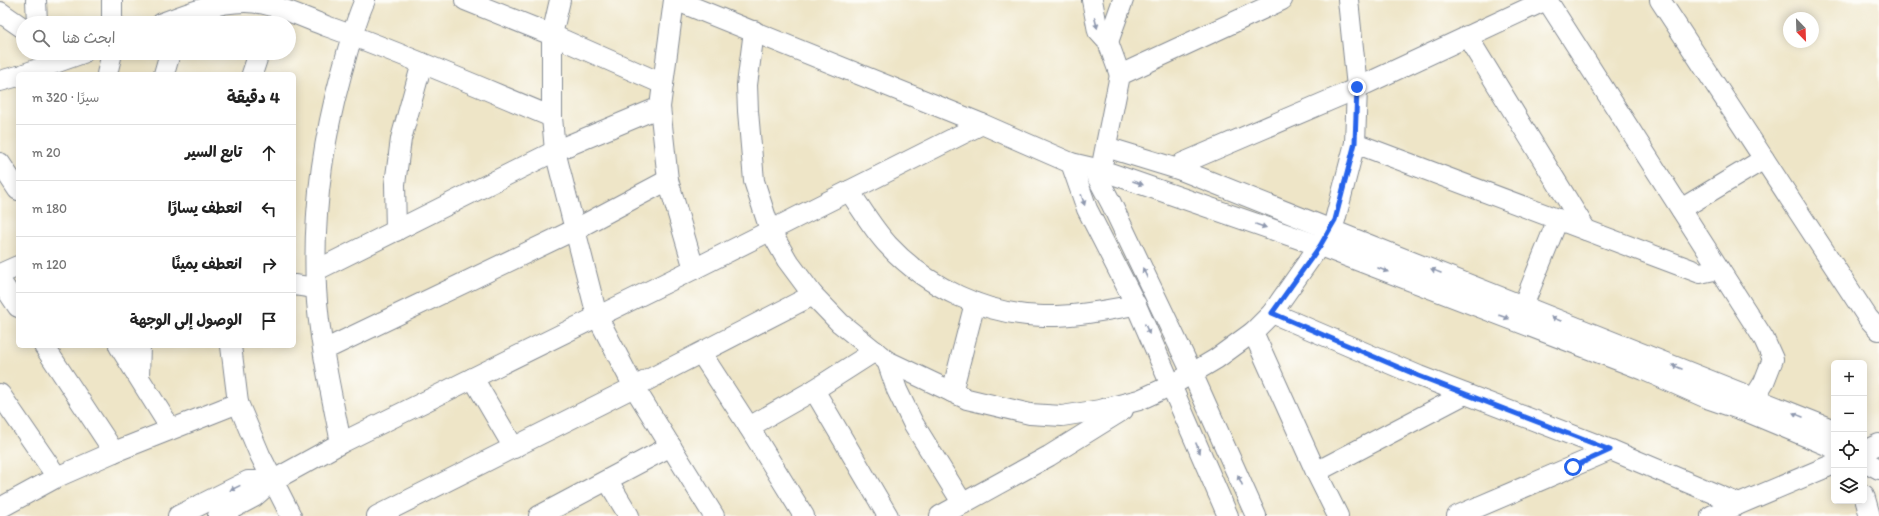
<!DOCTYPE html>
<html lang="ar">
<meta charset="utf-8">
<style>
body{margin:0;font-family:Itim,"Playpen Sans Arabic",sans-serif;background:#f6f6f6;color:#222;direction:rtl}
.controls{position:absolute;right:12px;bottom:12px;display:grid;overflow:hidden;border-radius:6px;box-shadow:0 2px 10px #0003}
.controls button{width:36px;height:36px;display:grid;place-items:center;padding:0;border:0;border-bottom:1px solid #e0e0e0;background:#fff;color:#222;font:20px sans-serif}
.compass{position:absolute;left:1783px;top:12px;width:36px;height:36px;border-radius:50%;background:#fff;box-shadow:0 2px 10px #0003;rotate:157deg}
.stop{position:absolute;width:12px;height:12px;margin:-9px;border:3px solid #2563eb;border-radius:50%;background:#fff}
.stop.end{background:#2563eb;border-color:#fff;box-shadow:0 1px 4px #0008}
.list{margin:0;padding:0;list-style:none}
h2{display:flex;justify-content:space-between;align-items:center;height:52px;margin:0;padding:0 16px;font-size:17px}
h2 small{font-size:13px;font-weight:400;color:#767676}
.list li{display:grid;grid-template-columns:26px 1fr auto;gap:12px;align-items:center;box-sizing:border-box;height:56px;padding:0 16px;border-top:1px solid #e0e0e0}
.list b{display:block;font-size:15px;white-space:nowrap}
.list em{font-size:13px;font-style:normal;color:#767676}
.icon{flex:none;width:22px;height:22px;fill:none;stroke:currentColor;stroke-width:2;stroke-linecap:round;stroke-linejoin:round}
.map{position:relative;flex:none;width:1879px;height:516px;overflow:hidden;direction:ltr}
.search{position:absolute;background:#fff;box-shadow:0 2px 10px #0003;left:16px;top:16px;width:280px;height:44px;display:flex;align-items:center;gap:10px;box-sizing:border-box;padding:0 14px;border-radius:22px;color:#767676;font-size:15px}
.panel{position:absolute;background:#fff;box-shadow:0 2px 10px #0003;left:16px;top:72px;width:280px;height:276px;border-radius:6px;direction:rtl}
.map>svg:first-child{display:block}
</style>
<div class="map">
<svg width="1879" height="516" viewBox="0 0 1879 516">
<rect width="100%" height="100%" fill="#fdfcf7"/>
<filter id="ink" filterUnits="userSpaceOnUse"><feTurbulence type="fractalNoise" baseFrequency=".025" numOctaves="2"/><feDisplacementMap in="SourceGraphic" scale="8" xChannelSelector="R" yChannelSelector="G"/><feConvolveMatrix kernelMatrix="1 2 1 2 8 2 1 2 1" color-interpolation-filters="sRGB"/></filter>
<filter id="wash" filterUnits="userSpaceOnUse"><feTurbulence type="fractalNoise" baseFrequency=".012" numOctaves="4" result="noise"/><feDisplacementMap in="SourceGraphic" scale="16" xChannelSelector="R" yChannelSelector="G"/><feGaussianBlur stdDeviation="0.9" result="paint"/><feColorMatrix in="noise" values="0 0 0 0 0 0 0 0 0 0 0 0 0 0 0 0 0 1.4 0 .05"/><feComposite in="paint" operator="in"/></filter>
<g filter="url(#wash)">
<rect width="100%" height="100%" fill="#eee5c7"/>
</g>
<g filter="url(#ink)">
<g fill="none" stroke-linecap="round" stroke-linejoin="round">
<g stroke="#848a92" stroke-width="22">
<g id="minor">
<path d="M36,0L37,23"/>
<path d="M112,0V23"/>
<path d="M465,0L552,35L663,84"/>
<path d="M560,0L552,35V117L555,151L597,316L634,387L714,516"/>
<path d="M674,0L660,107L668,180L694,269"/>
<path d="M675,0L982,124L1071,163L1101,170L1320,246L1644,370L1707,398L1748,412L1834,448"/>
<path d="M1092,0L1098,31L1108,42L1120,75"/>
<path d="M1348,0L1357,87L1355,143"/>
<path d="M1547,0L1764,339L1773,359L1764,382L1754,398"/>
<path d="M1660,0L1868,318L1879,330"/>
<path d="M0,12L23,28"/>
<path d="M162,23C188,13 217,2 245,2C272,2 300,16 326,26C402,53 477,86 552,117"/>
<path d="M754,31L747,85L748,111L754,181L770,230L787,260L813,295L840,323L887,361L967,399L1030,414L1062,416L1100,410L1139,400L1172,385L1216,359L1253,332L1272,313L1331,229L1335,220L1355,143L1700,273L1719,269"/>
<path d="M1467,36L1586,230"/>
<path d="M1108,42L1123,0"/>
<path d="M24,74L83,53"/>
<path d="M107,74L112,53"/>
<path d="M164,74L170,53"/>
<path d="M252,74L259,53"/>
<path d="M0,81L18,76"/>
<path d="M1106,147L1181,170L1834,430"/>
<path d="M1103,160L1120,75L1282,0"/>
<path d="M0,163L18,190"/>
<path d="M1071,163L1087,209L1136,305L1228,516"/>
<path d="M1093,169L1111,203L1192,373L1256,516"/>
<path d="M1181,170L1183,163L1342,95L1546,0"/>
<path d="M849,191C861,208 873,229 888,245C927,287 985,315 1043,316C1074,317 1106,310 1136,305"/>
<path d="M1681,209L1764,159"/>
<path d="M396,231L395,184L401,139L422,63"/>
<path d="M317,270L555,151L660,107"/>
<path d="M0,274L18,266"/>
<path d="M0,280L18,307"/>
<path d="M294,285L316,288"/>
<path d="M1523,306L1558,219"/>
<path d="M1272,313L1419,376L1611,450L1739,504"/>
<path d="M1253,332L1316,472L1338,516"/>
<path d="M44,346L114,452"/>
<path d="M119,346L171,429"/>
<path d="M231,346L238,403L260,455L291,516"/>
<path d="M324,350L574,230L668,180"/>
<path d="M701,353L749,427L804,516"/>
<path d="M887,361L897,390L913,423L963,504"/>
<path d="M139,376L140,346"/>
<path d="M473,378L514,448"/>
<path d="M814,390L888,516"/>
<path d="M952,392L975,303"/>
<path d="M0,394L57,477"/>
<path d="M749,427L814,390L875,351"/>
<path d="M341,443C331,392 319,340 316,288C313,216 322,144 341,75C348,50 354,24 365,0"/>
<path d="M1864,451L1879,444"/>
<path d="M1864,461L1879,469"/>
<path d="M1316,472L1465,394"/>
<path d="M608,481L629,516"/>
<path d="M1864,495L1870,516"/>
<path d="M0,508L57,477L114,452L238,403"/>
<path d="M178,516L248,481H272"/>
<path d="M218,516L254,497L272,481L341,443L694,269L982,124"/>
<path d="M377,516L634,387L813,295"/>
<path d="M539,516L671,446"/>
<path d="M940,516L1049,456L1123,410"/>
<path d="M1457,516L1611,450"/>
<path d="M1711,516L1834,464"/>
</g>
</g>
<use href="#minor" stroke="#fff" stroke-width="20"/>
</g>
<defs><path id="oneway-solid" d="M-6-.8H1V-3.2L6.5 0L1 3.2V.8H-6Z"/></defs>
<g fill="#8d97ae">
<use href="#oneway-solid" transform="translate(1096 23) rotate(76)"/>
<use href="#oneway-solid" transform="translate(1138 183) rotate(20)"/>
<use href="#oneway-solid" transform="translate(1083 200) rotate(72)"/>
<use href="#oneway-solid" transform="translate(1261 226) rotate(19)"/>
<use href="#oneway-solid" transform="translate(1383 270) rotate(21)"/>
<use href="#oneway-solid" transform="translate(1436 271) rotate(-158)"/>
<use href="#oneway-solid" transform="translate(1145 273) rotate(-115)"/>
<use href="#oneway-solid" transform="translate(1504 317) rotate(20)"/>
<use href="#oneway-solid" transform="translate(1556 319) rotate(-158)"/>
<use href="#oneway-solid" transform="translate(1147 329) rotate(66)"/>
<use href="#oneway-solid" transform="translate(1677 367) rotate(-158)"/>
<use href="#oneway-solid" transform="translate(1798 415) rotate(-158)"/>
<use href="#oneway-solid" transform="translate(1198 448) rotate(67)"/>
<use href="#oneway-solid" transform="translate(1240 480) rotate(-114)"/>
<use href="#oneway-solid" transform="translate(235 488) rotate(154)"/>
</g>
</g>
<g fill="none" stroke-linecap="round" stroke-linejoin="round" filter="url(#ink)">
<path stroke="#2563eb" stroke-width="5" d="M1357,87L1355,143L1335,220L1320,246L1272,313L1419,376L1610,450L1573,467"/>
</g>
</svg>
<div class="controls">
<button>+</button>
<button>−</button>
<button><svg class="icon" aria-label="locate" viewBox="0 0 24 24"><circle cx="12" cy="12" r="6"/><path d="M12 2v4M12 18v4M2 12h4M18 12h4"/></svg></button>
<button><svg class="icon" aria-label="layers" viewBox="0 0 24 24"><path d="M12 4l9 5-9 5-9-5zM3 14l9 5 9-5"/></svg></button>
</div>
<svg class="compass" viewBox="-18 -18 36 36"><path d="M0-13l5 13h-10z" fill="#e53935"/><path d="M0 13l5-13h-10z" fill="#767676"/></svg>
<div class="stop" style="left:1573px;top:467px"></div>
<div class="stop end" style="left:1357px;top:87px"></div>
<div class="search"><svg class="icon" aria-label="search" viewBox="0 0 24 24"><circle cx="10" cy="10" r="6"/><path d="M15 15l6 6"/></svg>ابحث هنا</div>
<section class="panel">
<h2>4 دقيقة<small>سيرًا · 320 m</small></h2>
<ul class="list">
<li><svg class="icon" aria-label="ahead" viewBox="0 0 24 24"><path d="M12 20V5M6 11l6-6 6 6"/></svg><div><b>تابع السير</b></div><em>20 m</em></li>
<li><svg class="icon" aria-label="left" viewBox="0 0 24 24"><path d="M17 20v-9H6M10 6l-5 5 5 5"/></svg><div><b>انعطف يسارًا</b></div><em>180 m</em></li>
<li><svg class="icon" aria-label="right" viewBox="0 0 24 24"><path d="M7 20v-9h11M14 6l5 5-5 5"/></svg><div><b>انعطف يمينًا</b></div><em>120 m</em></li>
<li><svg class="icon" aria-label="arrive" viewBox="0 0 24 24"><path d="M6 21V4h12l-3 4 3 4H6"/></svg><div><b>الوصول إلى الوجهة</b></div></li>
</ul>
</section>
</div>
